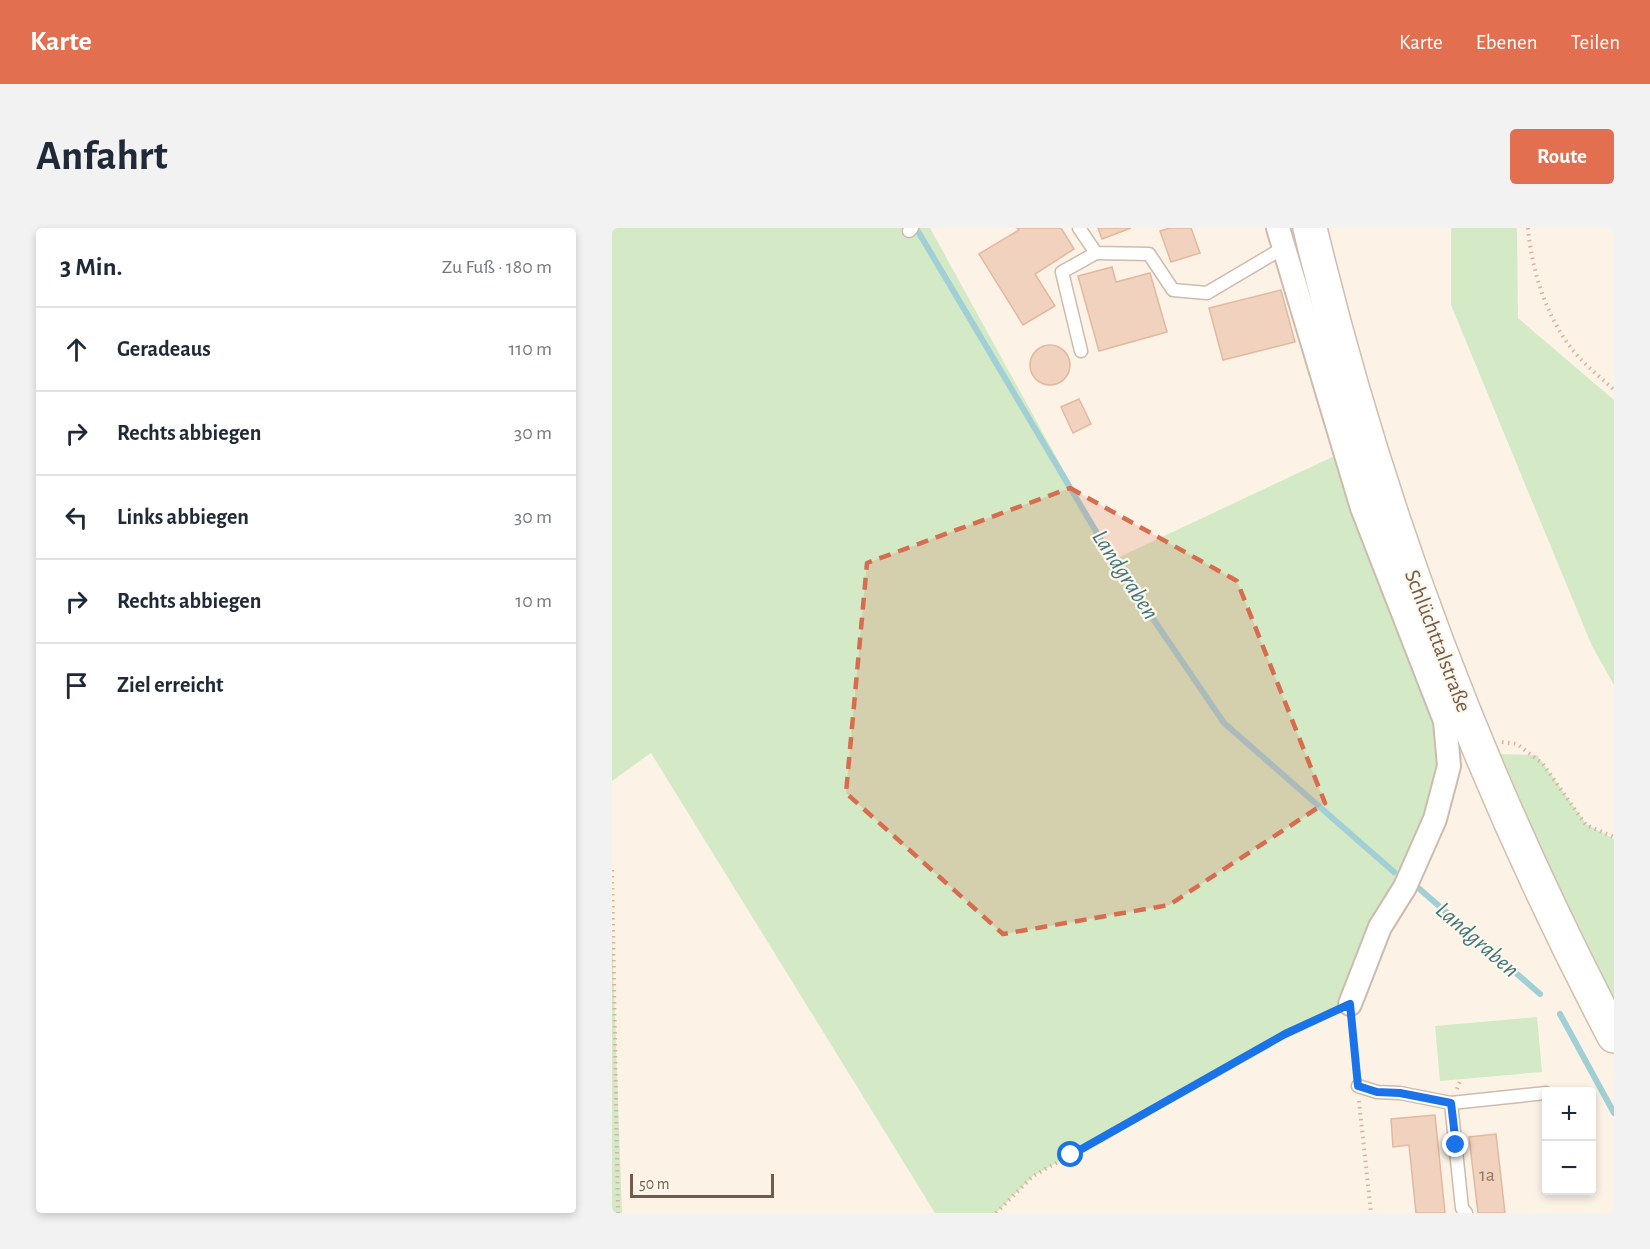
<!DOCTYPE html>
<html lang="de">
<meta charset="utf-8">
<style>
body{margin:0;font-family:"Alegreya Sans",sans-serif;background:#f2f2f3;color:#1f2937}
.controls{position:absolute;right:18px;bottom:18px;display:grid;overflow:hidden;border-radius:6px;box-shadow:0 3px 9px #0003}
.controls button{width:54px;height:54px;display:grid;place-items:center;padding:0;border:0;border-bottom:2px solid #e0e1e3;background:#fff;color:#1f2937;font:30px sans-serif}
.scale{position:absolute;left:18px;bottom:15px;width:144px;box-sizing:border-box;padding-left:6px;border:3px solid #745a4b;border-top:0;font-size:16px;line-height:21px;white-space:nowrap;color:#745a4b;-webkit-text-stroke:4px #fef7ec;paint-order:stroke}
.stop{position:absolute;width:18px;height:18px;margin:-14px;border:4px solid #1a73e8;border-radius:50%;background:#fff}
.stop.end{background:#1a73e8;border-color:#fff;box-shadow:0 2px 6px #0008}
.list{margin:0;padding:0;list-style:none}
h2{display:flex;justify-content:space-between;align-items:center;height:78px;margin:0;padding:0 24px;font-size:26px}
h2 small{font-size:20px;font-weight:400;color:#747a83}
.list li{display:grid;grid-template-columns:39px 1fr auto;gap:18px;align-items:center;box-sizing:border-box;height:84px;padding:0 24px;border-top:2px solid #e0e1e3}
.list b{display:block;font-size:22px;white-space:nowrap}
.list em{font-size:20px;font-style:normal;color:#747a83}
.icon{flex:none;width:33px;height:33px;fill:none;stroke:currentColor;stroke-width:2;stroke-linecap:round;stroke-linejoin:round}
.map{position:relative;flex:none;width:1002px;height:985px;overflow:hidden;border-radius:6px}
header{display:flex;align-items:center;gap:36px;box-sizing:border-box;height:84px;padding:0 30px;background:#e26f4f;color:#fff}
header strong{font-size:28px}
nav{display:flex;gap:33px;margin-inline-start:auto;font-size:21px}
.intro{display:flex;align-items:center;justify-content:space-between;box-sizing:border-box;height:144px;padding:0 36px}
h1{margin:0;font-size:42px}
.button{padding:15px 27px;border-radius:6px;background:#e26f4f;color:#fff;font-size:21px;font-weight:700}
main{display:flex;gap:36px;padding:0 36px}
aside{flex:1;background:#fff;border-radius:6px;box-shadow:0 3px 9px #0003}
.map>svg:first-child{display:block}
</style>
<header>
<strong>Karte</strong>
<nav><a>Karte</a><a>Ebenen</a><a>Teilen</a></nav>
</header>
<div class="intro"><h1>Anfahrt</h1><a class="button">Route</a></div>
<main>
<aside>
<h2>3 Min.<small>Zu Fuß · 180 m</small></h2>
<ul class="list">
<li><svg class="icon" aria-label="ahead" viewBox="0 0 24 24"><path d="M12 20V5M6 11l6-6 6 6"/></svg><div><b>Geradeaus</b></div><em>110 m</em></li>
<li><svg class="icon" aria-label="right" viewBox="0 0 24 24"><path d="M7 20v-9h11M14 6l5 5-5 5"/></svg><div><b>Rechts abbiegen</b></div><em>30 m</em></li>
<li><svg class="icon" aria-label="left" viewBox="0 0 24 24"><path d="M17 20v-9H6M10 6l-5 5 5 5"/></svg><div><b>Links abbiegen</b></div><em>30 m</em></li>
<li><svg class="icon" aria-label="right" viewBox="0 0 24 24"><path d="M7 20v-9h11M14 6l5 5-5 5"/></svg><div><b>Rechts abbiegen</b></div><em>10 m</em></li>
<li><svg class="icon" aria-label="arrive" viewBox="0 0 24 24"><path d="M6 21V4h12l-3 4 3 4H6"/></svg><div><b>Ziel erreicht</b></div></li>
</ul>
</aside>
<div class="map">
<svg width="1002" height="985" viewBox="0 0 1002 985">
<rect width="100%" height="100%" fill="#fcf3e6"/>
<g fill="#d4e9c5">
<path d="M0,0H318L501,332L733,223L837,538L738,776L673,806L421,948L384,985H323L39,525L0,553Z"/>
<path d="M839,0H905L906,90L1002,172V457L980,418L839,77Z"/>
<path d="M882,526L925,527L974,596L1002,611V771L977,727Z"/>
<path d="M0,705L10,985H0Z"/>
<path d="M925,789L930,844L828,853L823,798Z"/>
</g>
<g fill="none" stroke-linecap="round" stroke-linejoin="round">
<g stroke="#a1cfd6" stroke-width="6">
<path d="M304,0L501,332L612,495L782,644"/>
<path d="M803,657L928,766"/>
<path d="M948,786L1002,885"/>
</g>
</g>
<g fill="#f0d2be" stroke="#e3b89f" stroke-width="1.5">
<path d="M405,0H449L462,21L423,46L443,78L411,97L367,26L407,2Z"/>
<path d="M486,0H519L490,11Z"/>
<path d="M558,0H579L588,25L559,34L548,3Z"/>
<path d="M500,39L504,54L538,45L555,104L487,123L466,48Z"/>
<path d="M669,62L683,114L611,132L597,80Z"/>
<circle cx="438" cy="137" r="20"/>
<path d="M467,171L479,196L461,205L449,179Z"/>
<path d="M823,887L833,985H804L797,917L781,919L779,891Z"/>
<path d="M884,906L893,985H866L857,909Z"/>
</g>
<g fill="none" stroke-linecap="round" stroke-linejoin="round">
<g stroke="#cdbbad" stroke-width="15">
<g id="service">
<path d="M467,0L484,25L537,26L561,62L595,65L671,20"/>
<path d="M297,3L300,0"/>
<path d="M469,123L450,44L484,25"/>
<path d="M746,858L765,864L788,865L839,875L934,865"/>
<path d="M839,875L850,980L854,985"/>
</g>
</g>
<g stroke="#cdbbad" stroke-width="26">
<path id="minor" d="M666,0L750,280L833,493L837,538L823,591L793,659L768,699L738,776"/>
</g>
<g stroke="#d2bdad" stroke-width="36">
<path id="secondary" d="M698,0C765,280 868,553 1002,808"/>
</g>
<g stroke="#d5b5a1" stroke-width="4" stroke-dasharray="1.5 4.5" stroke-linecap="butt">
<path d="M916,0C920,44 935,93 965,127C976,140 990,150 1002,162"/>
<path d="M890,514L905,516L931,536L974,597L1002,609"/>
<path d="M0,642L6,985"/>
<path d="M740,795L744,845"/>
<path d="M845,861L849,851"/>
<path d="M747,873L759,985"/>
<path d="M384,985L421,948L673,806L722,783"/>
</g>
<use href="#service" stroke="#fff" stroke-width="12"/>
<use href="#minor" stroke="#fff" stroke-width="22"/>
<use href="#secondary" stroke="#fff" stroke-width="33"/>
</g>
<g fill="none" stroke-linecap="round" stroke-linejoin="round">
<path stroke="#1a73e8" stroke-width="8" d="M459,927L673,806L738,776L746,858L765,864L788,865L839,875L844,917"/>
</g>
<path fill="#d76d4f" fill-opacity="0.2" stroke="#d76d4f" stroke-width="4.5" stroke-dasharray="12 8" stroke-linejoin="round" d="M458,260L625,353L713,575L557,677L391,706L234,565L255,335Z"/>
<g text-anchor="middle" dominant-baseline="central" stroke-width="4.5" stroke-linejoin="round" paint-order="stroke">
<g font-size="20" fill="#937868">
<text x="875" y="947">1a</text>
</g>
<g font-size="22" fill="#745a4b" stroke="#fef7ec">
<text transform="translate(826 413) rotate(69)">Schlüchttalstraße</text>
</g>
<g font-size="24" font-style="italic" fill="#437780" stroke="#fef7ec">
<text transform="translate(513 347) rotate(57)">Landgraben</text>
<text transform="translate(865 712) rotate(41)">Landgraben</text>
</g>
</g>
</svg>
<div class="controls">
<button>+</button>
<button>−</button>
</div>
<div class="scale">50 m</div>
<div class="stop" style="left:459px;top:927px"></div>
<div class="stop end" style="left:844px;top:917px"></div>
</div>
</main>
